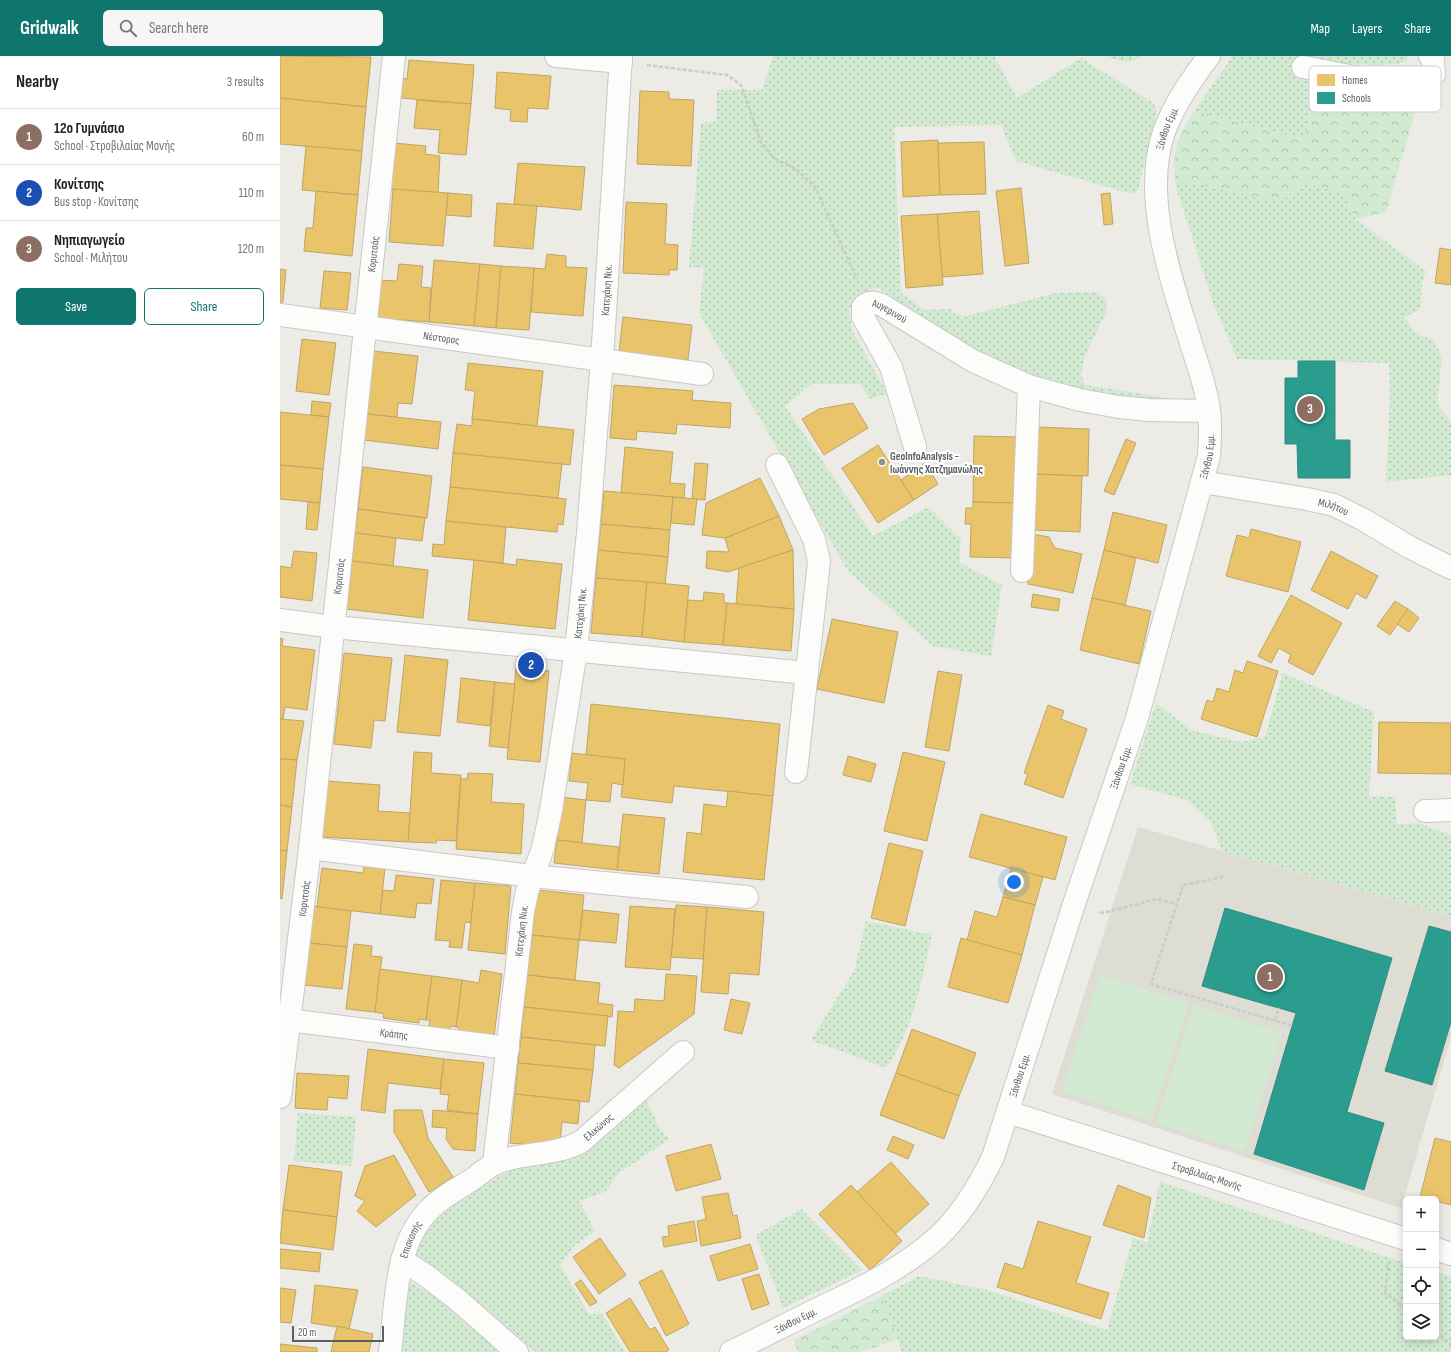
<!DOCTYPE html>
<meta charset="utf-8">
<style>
body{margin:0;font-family:"Sofia Sans Condensed",sans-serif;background:#f6f6f6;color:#222}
.controls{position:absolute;right:12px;bottom:12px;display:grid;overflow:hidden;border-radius:6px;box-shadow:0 2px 10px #0003}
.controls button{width:36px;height:36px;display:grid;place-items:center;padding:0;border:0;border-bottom:1px solid #e0e0e0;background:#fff;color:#222;font:20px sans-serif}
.scale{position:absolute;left:12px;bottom:10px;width:92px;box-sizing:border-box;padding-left:4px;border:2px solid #5a5e64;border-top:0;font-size:11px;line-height:14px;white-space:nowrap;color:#5a5e64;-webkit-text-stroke:3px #fff;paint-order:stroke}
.you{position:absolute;left:734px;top:826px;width:14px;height:14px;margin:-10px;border:3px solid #fff;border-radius:50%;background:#1a73e8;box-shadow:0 0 0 6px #1a73e833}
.badge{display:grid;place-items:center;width:26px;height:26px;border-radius:50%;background:#0f766e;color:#fff;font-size:13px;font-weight:700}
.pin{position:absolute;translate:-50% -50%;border:2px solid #fff;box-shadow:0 1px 4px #0006}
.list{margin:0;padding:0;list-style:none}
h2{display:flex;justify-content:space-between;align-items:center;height:52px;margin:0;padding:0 16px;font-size:17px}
h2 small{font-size:13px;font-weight:400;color:#767676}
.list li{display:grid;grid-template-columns:26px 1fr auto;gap:12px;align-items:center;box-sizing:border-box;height:56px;padding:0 16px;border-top:1px solid #e0e0e0}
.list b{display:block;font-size:15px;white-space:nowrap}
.list p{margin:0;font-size:13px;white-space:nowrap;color:#767676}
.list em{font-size:13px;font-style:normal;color:#767676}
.actions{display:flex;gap:8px;padding:12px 16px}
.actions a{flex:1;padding:9px 0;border:1px solid #0f766e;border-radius:6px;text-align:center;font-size:14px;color:#0f766e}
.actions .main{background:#0f766e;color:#fff}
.icon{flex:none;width:22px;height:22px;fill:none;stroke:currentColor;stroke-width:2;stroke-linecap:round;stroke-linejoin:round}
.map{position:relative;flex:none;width:1171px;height:1296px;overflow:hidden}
header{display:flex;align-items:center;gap:24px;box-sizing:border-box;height:56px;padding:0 20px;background:#0f766e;color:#fff}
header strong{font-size:19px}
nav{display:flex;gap:22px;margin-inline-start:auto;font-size:14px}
.search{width:280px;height:36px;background:#f6f6f6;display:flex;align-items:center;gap:10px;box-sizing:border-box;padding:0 14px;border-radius:6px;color:#767676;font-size:15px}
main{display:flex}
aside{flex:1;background:#fff}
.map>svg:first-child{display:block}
</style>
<header>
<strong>Gridwalk</strong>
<div class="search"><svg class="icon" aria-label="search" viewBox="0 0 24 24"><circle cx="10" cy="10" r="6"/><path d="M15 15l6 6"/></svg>Search here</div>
<nav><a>Map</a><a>Layers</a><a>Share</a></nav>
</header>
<main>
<aside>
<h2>Nearby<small>3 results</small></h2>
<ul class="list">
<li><span class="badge" style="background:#8d6e63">1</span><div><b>12o Γυμνάσιο</b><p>School · Στροβιλαίας Μονής</p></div><em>60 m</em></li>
<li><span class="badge" style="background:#1a4fb4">2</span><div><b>Κονίτσης</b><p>Bus stop · Κονίτσης</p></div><em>110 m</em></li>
<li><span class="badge" style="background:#8d6e63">3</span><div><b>Νηπιαγωγείο</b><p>School · Μιλήτου</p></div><em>120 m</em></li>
</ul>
<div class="actions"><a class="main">Save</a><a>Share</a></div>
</aside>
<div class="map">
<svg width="1171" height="1296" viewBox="0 0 1171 1296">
<defs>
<pattern id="grass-dots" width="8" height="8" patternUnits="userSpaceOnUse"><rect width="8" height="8" fill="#d2ead1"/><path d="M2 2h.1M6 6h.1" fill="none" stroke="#adc1ad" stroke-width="1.8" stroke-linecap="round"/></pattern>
<pattern id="forest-crowns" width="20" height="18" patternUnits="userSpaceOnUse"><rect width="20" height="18" fill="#d2ead1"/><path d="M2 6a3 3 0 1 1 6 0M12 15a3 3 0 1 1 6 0" fill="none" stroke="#adc1ad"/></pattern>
</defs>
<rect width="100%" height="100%" fill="#ecebe5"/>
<path fill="#deddd4" d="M858,771L1171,860V982L1121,1152L772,1038Z"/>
<g fill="url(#grass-dots)">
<path d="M493,0H714L737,42L801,2L873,47L877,55L858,133L854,137H849L736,105L721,69L614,71L621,237L644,254L670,253L673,257L686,260L776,237L817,236L826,243V256L804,302L801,318L805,329L881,341L888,343L890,348L795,334L725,311L659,275L597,231L576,241L569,254L572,274L607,337L590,343L581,328H532L505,350L593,480L648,451L681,483L679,506L722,529L711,600L653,590L568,515L419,257L424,212L409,211L421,67L437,65V34H482Z"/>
<path d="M827,0H860C851,10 837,4 827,0Z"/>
<path d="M953,0H1128V1L1126,5C1107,14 1047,5 1023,4L1027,19L1052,31L1034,37L1025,83L914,55Z"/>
<path d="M903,125L999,146L1025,128L1062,136L1076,164L1146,215L1142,226L1141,252L1124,262L1139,280L1153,283L1162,301L1157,348L1171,366V419L1106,426L1110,341L1109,307L957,303L934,249L896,131Z"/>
<path d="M1003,617L1094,656L1089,740L1115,741L1117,769L1137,767L1171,779V860L942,795L931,766L907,744L850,728L876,647L911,674L960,686L985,681Z"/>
<path d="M586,865L652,879C641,925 634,973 606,1012L531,984L574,915Z"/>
<path d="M367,1045L379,1072L389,1083L339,1117L325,1136L299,1145L315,1175L294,1190L280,1209L309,1258H322L345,1296H256L198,1247L134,1200L139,1179L153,1161L176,1145L229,1115L249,1108L283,1104L303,1098L349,1055Z"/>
<path d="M18,1057L76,1061L72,1110L14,1105Z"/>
<path d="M880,1126L1126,1207V1281H1156V1216L1171,1221V1296H622L602,1240L639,1220L707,1234L827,1274L853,1182L867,1187Z"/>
<path d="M521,1153L582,1214L503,1252L476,1179Z"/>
<path d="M129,1226C163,1242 192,1270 219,1296H122Z"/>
</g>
<g fill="url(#forest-crowns)">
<path d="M1052,31L1137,50L1106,156L1076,163L1062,136L1025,128L999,146L904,125L896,131C891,95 896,86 914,55L1025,83L1034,37Z"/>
<path d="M602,1240L618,1283L581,1296H518L514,1284Z"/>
</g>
<g fill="#d2ead1">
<path d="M820,919L909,948L871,1065L782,1035Z"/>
<path d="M914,949L1002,977L964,1094L876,1067Z"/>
</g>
<g fill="#e9c46a" stroke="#bea568">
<path d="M0,0L91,1L86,51L0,42Z"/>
<path d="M129,4L194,9L191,48L120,42L121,22L127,23Z"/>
<path d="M217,16L271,20L268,53L248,52L247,66L230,65L231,54L215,52Z"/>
<path d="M360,35L389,36V43L414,44L411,110L357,108Z"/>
<path d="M0,42L86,51L82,95L0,88Z"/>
<path d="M137,44L191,48L186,99L158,97L160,74L134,72Z"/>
<path d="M658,84L660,139L623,141L621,86Z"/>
<path d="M704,86L706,138L660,139L658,87Z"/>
<path d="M114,87L146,90L145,98L160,100L158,137L110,133Z"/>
<path d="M26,90L82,95L78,139L22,134Z"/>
<path d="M238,107L305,111L301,154L234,148Z"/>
<path d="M741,132L749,207L725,210L716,135Z"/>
<path d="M113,133L168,137L163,190L109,186Z"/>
<path d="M36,135L78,139L72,200L24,195L26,172H33Z"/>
<path d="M168,137L192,139L191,161L166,159Z"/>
<path d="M830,137L833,168L824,169L821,138Z"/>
<path d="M346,146L387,148L385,188L398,189L397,214H389V219L343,217Z"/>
<path d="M217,147L257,150L253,193L214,190Z"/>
<path d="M699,155L703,218L662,221L657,158Z"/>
<path d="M657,158L663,229L626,232L621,160Z"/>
<path d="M1160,192L1171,194V229L1155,227Z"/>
<path d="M267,198L286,200V211L307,212L303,260L251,256L254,212L265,213Z"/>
<path d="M154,204L200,208L194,270L149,266Z"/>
<path d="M119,208L143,210L141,231L151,232L149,266L94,262L97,224L117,225Z"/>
<path d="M200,208L221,210L216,272L194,270Z"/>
<path d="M221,210L254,212L249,274L216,272Z"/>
<path d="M0,213L6,214L3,246H0Z"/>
<path d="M44,215L71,217L67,254L40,252Z"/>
<path d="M343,261L412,269L408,304L339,296Z"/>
<path d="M22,283L56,287L49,339L16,335Z"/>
<path d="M94,295L138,300L132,348L118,347L117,361L87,358Z"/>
<path d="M188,307L263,315L257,370L192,363L195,335L185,334Z"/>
<path d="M334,329L413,335L412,344L451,347L450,372L397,368L396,378L357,375L356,384L330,382Z"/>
<path d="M32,345L51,347L49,361L31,359Z"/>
<path d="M573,347L588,372L544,399L522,363L539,353Z"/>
<path d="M0,356L49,361L43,413L0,409Z"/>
<path d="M87,358L161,366L158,393L84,384Z"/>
<path d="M192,363L294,374L290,409L173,397L177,368L192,370Z"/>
<path d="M758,371L809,373L808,420L756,418Z"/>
<path d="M694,380L738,381L737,447L693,446Z"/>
<path d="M846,383L856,387L834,439L824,435Z"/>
<path d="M598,389L634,444L598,467L562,412Z"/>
<path d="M345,391L393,396L390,427L405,428L404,442L341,437Z"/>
<path d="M173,397L282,408L278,442L170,431Z"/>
<path d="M415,407L428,408L425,444L412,443Z"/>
<path d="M645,407L658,428L634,444L621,424Z"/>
<path d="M0,409L43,413L40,447L0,443Z"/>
<path d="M83,411L152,420L147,462L78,453Z"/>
<path d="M756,418L802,420L800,476L754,474Z"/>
<path d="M480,422L499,460L445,482L422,479L426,447Z"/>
<path d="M170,431L286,443L283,469L278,468L277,476L166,465Z"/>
<path d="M324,435L393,441L390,474L321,468Z"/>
<path d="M393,441L417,443L414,469L391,467Z"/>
<path d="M28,446L40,447L37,474L26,473Z"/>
<path d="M693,446L737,447L736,502L690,501L691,468H685L686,452H693Z"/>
<path d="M78,453L145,462L142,485L75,477Z"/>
<path d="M833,456L887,469L878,507L824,494Z"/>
<path d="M499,460L513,494L448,516L426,512L427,495L449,496L445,482Z"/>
<path d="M166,465L226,471L223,507L152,500L153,488L164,489Z"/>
<path d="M321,468L390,474L388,501L318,494Z"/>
<path d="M971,473L1021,486L1008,536L946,520L957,479L969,482Z"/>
<path d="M75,477L116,482L113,510L72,505Z"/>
<path d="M752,478L769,481L775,492L802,498L793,537L748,528Z"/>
<path d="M318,494L388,501L385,528L316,522Z"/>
<path d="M513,494L514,553L456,548L459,512Z"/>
<path d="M824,494L856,502L845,549L812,542Z"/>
<path d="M14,495L37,497L32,545L0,541V510L11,512Z"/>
<path d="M1051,495L1098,520L1086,543L1076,537L1068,553L1031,534Z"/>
<path d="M237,503L282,508L275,573L188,564L194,504L236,509Z"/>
<path d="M72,505L148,514L143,562L66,553Z"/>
<path d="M316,522L367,526L362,581L311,577Z"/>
<path d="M367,526L409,530L404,586L362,581Z"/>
<path d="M424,536L444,538V547H447L443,589L404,586L408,544L423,545Z"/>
<path d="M753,538L780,543L778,555L751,551Z"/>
<path d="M1011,539L1062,567L1033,619L1008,606L1011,599L999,592L991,607L978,600Z"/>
<path d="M812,542L871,555L859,608L800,594Z"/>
<path d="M1115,545L1128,553L1110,579L1097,570Z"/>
<path d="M447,547L514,553L511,595L443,589Z"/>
<path d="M1128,553L1139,562L1129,576L1117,568Z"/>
<path d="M552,563L618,576L604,647L537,633Z"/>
<path d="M0,582L3,583L2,590L35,594L27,654L5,651L3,663H0Z"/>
<path d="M64,597L112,602L105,665L94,664L91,692L54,688Z"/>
<path d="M125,599L168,604L160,680L117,676Z"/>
<path d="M967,605L998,615L977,681L921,663L927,644L933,646L937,632L949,636L955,614L963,617Z"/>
<path d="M236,612L269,615L260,706L227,703Z"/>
<path d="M658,615L682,619L669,695L645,691Z"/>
<path d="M181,622L215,626L210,670L177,666Z"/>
<path d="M215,626L235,628L228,692L209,690Z"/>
<path d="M311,648L500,668L493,740L394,730L392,747L341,741L345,703L306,699Z"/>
<path d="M768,649L784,655L781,663L807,673L783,742L744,728L748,718L744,717Z"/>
<path d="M0,663L24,665L17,704L0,703Z"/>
<path d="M1099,666L1171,667V718L1098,717Z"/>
<path d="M134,696L152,697L151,717L181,719L176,785L157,784L156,787L128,786Z"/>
<path d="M623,696L665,706L647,785L604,775Z"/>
<path d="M292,697L345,703L343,729L332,727L330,746L306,744L308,727L289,725Z"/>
<path d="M568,700L596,708L591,726L563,719Z"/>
<path d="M0,703L17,704L12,751L0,749Z"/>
<path d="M188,717L213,718L211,746L244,748L241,798L176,793L181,723H187Z"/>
<path d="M46,725L100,729L98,755L130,757L128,786L42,781Z"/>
<path d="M448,735L493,740L484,824L403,816L407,776L421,778L424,748L446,751Z"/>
<path d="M281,741L306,744L302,787L277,784Z"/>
<path d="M0,749L12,751L7,795L0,794Z"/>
<path d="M343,758L385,762L379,818L337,814Z"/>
<path d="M701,758L787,781L775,824L689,801Z"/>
<path d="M277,784L339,791L337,814L274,807Z"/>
<path d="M609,787L643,795L625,870L591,862Z"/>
<path d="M0,794L7,795L2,843L0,842Z"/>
<path d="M84,810L105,812L100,858L37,851L42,812L83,817Z"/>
<path d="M731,812L763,821L755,849L723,841Z"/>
<path d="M116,819L154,823L151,848L137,847L135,862L100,858L103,834L114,835Z"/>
<path d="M161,824L195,827L191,867L185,866L182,892L169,891L170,885L155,884Z"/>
<path d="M195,827L231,830L225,898L188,894Z"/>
<path d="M257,834L304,839L299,884L252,879Z"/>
<path d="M723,841L755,849L742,899L687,884L695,855L717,861Z"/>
<path d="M396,849L427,851L423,903L391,901Z"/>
<path d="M32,850L71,855L67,891L29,887Z"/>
<path d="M350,850L395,853L390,914L345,911Z"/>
<path d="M427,851L484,856L479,919L450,917L448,938L421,936Z"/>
<path d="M303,854L339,858L336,887L299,884Z"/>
<path d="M252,879L299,884L295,924L247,919Z"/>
<path d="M681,882L742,899L728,947L668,931Z"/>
<path d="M29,887L67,891L62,933L24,929Z"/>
<path d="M74,888L92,890L91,900L102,901L95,956L66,953Z"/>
<path d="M100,913L152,920L146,964L139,963V967L103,962L104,958L95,956Z"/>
<path d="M201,914L222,918L214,980L179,975V972L176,971L182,924L199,927Z"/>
<path d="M386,918L417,920L414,958L339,1012L334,1009L338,955L354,956L355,943L384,945Z"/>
<path d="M247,919L320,927L318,947L333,949L332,961L244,951Z"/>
<path d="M152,920L182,924L176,971L170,970V974L149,971L150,964H146Z"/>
<path d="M451,943L470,947L462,978L444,974Z"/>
<path d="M244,951L328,960L325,990L241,981Z"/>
<path d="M632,973L696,997L679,1040L616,1017Z"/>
<path d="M241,981L315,989L313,1014L238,1007Z"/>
<path d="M88,993L164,1003L160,1033L108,1027L105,1057L81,1054Z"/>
<path d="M164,1003L204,1007L198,1058L167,1054L169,1039L160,1038Z"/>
<path d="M238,1007L313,1014L309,1046L235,1038Z"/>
<path d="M17,1017L69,1020L67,1043L48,1041L47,1054L15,1052Z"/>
<path d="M616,1017L679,1040L664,1083L600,1059Z"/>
<path d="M235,1038L300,1045L298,1068L282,1066L280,1087L274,1091L230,1087Z"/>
<path d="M114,1054H142L148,1082L173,1121L149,1136L114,1076Z"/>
<path d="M153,1054L198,1058L195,1095L173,1093L166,1083L167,1072L152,1071Z"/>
<path d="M613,1080L634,1089L628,1103L607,1094Z"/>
<path d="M1155,1082L1171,1086V1149L1156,1145V1143L1140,1141Z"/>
<path d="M431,1088L441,1123L396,1135L386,1100Z"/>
<path d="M114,1099L136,1139L96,1171L77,1155L85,1145L75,1140L85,1110Z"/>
<path d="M611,1106L649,1148L615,1178L577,1136Z"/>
<path d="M9,1109L62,1116L57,1161L3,1154Z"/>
<path d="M571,1129L622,1185L590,1214L539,1158Z"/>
<path d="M838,1129L871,1142L864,1182L823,1169Z"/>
<path d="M448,1137L453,1160L457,1159L461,1182L421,1190L417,1165L426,1163L422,1141Z"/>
<path d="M3,1154L57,1161L53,1194L0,1187Z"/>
<path d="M414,1165L417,1185L384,1191L382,1181L389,1180L388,1170Z"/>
<path d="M758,1165L811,1181L796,1227L829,1237L821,1263L717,1231L725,1207L743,1213Z"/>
<path d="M320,1182L346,1219L319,1238L293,1201Z"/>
<path d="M470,1188L478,1213L438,1225L430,1200Z"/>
<path d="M0,1193L41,1197L39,1216L0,1212Z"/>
<path d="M382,1214L409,1268L386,1280L359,1226Z"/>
<path d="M479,1218L489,1248L472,1254L462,1223Z"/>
<path d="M301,1224L317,1246L310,1250L295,1228Z"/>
<path d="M35,1229L78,1234L69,1273L31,1267Z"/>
<path d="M0,1232L16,1234L11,1267L0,1266Z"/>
<path d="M350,1242L370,1274L375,1271L389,1294L386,1296H350L326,1257Z"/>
<path d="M57,1270L93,1278L89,1296H51Z"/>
<path d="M0,1288L37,1292V1296H0Z"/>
</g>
<g fill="#2a9d8f" stroke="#388a82">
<path d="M1018,305H1055V384H1070V422H1018L1017,388H1005V322H1018Z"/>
<path d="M945,852L1112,902L1067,1056L1104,1067L1084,1134L974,1098L1016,957L922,930Z"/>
<path d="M1149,870L1171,876V966L1152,1029L1105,1015Z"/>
</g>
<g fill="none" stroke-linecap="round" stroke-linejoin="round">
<g stroke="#c8c9c7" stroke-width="24">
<g id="minor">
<path d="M276,0L341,6"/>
<path d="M1023,11L1105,27L1143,25L1154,18L1153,4L1150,0"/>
<path id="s1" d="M0,259L422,318"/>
<path id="s2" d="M635,391L611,311L583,261V251C588,244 595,247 602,249L693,305L749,330L800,344L839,351L869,354L929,355"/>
<path d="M497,409L534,483L539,505L516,716"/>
<path id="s3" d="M922,426L1027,443L1054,449L1084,464L1131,492L1171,512"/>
<path d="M742,515L749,330"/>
<path d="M0,564L54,571L527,617"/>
<path d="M1145,755L1171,754"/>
<path d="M30,792L252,820L467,841"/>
<path id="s4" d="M0,963L228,992"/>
<path id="s5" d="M0,1041L30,792L114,0"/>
<path id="s6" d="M728,1056L1126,1183"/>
<path id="s7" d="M214,1108L243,856L247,836L263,792L271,754L296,595L308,476L322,304L341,0"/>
<path d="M1156,1193L1171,1198"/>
<path d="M122,1204L148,1221L179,1245L237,1296"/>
<path id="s8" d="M110,1296C116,1251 114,1190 148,1155C159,1143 175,1134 190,1125C198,1120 206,1112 214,1108C242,1095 275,1101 302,1085L403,996"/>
<path id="s9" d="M451,1296C482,1281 513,1265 544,1250C584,1231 625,1211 658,1181C681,1159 699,1130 713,1101L794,848L857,662L929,400C930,384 931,369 929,354C926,329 916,305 909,281C890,219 862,140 884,76C894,48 912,23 929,0"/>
</g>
</g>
<g stroke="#c7cdca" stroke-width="2.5" stroke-dasharray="4 2" stroke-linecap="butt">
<path d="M367,9L447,19L461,29L481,86L495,103L516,113L535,131L577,223"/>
<path d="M943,821L903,829L871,928L1013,970"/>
<path d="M820,856L823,857L877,843L897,848"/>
<path d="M995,964L999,952"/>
<path d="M1109,1205L1105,1237L1126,1253"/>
<path d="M1156,1275L1171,1289"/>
</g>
<use href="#minor" stroke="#fcfcfb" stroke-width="22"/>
</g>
<circle fill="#8d8f91" stroke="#fff" stroke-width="1.5" cx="602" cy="406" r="4"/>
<g text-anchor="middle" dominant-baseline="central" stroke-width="4" stroke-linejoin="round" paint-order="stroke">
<g font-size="11" fill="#5a5e64" stroke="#fff">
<text stroke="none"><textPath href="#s9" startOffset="1405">Ξάνθου Εμμ.</textPath></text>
<text stroke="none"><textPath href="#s5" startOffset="848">Κορυτσάς</textPath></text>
<text stroke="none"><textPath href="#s7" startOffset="883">Κατεχάκη Νικ.</textPath></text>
<text stroke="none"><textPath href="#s2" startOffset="181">Αυγερινού</textPath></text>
<text stroke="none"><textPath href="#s1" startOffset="163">Νέστορος</textPath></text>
<text stroke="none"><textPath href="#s9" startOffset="1068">Ξάνθου Εμμ.</textPath></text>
<text stroke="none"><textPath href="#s3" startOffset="134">Μιλήτου</textPath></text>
<text stroke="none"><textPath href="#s5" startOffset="524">Κορυτσάς</textPath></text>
<text stroke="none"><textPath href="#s7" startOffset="559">Κατεχάκη Νικ.</textPath></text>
<text stroke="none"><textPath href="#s9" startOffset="745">Ξάνθου Εμμ.</textPath></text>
<text stroke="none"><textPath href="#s5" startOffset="200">Κορυτσάς</textPath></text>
<text stroke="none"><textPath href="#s7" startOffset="235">Κατεχάκη Νικ.</textPath></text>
<text stroke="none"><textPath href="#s4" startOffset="115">Κράπης</textPath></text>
<text stroke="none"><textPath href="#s9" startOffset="421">Ξάνθου Εμμ.</textPath></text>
<text stroke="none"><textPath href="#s8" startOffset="343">Ελικώνος</textPath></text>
<text stroke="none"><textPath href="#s6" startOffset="209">Στροβιλαίας Μονής</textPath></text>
<text stroke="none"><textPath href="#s8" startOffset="115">Επισκοπής</textPath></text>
<text stroke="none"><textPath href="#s9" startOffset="72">Ξάνθου Εμμ.</textPath></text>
</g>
<g font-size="11" font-weight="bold" fill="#5a5e64" stroke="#fff" text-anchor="start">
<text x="610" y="400">GeoInfoAnalysis -<tspan x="610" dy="13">Ιωάννης Χατζημανώλης</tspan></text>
</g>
</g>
<rect x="1029" y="10" width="132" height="46" rx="6" fill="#fff" stroke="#cecfd0" stroke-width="1"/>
<rect x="1037" y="18" width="18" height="12" fill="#e9c46a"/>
<rect x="1037" y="36" width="18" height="12" fill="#2a9d8f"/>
<g font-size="11" fill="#5a5e64">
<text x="1062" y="28">Homes</text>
<text x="1062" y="46">Schools</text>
</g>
</svg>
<div class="controls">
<button>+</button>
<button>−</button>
<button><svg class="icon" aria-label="locate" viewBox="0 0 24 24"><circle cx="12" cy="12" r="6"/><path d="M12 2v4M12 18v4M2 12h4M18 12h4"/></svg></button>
<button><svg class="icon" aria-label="layers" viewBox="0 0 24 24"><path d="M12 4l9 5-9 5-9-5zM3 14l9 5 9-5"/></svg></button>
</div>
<div class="scale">20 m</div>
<div class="you"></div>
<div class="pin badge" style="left:990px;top:921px;background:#8d6e63">1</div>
<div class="pin badge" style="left:251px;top:609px;background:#1a4fb4">2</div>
<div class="pin badge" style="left:1030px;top:353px;background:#8d6e63">3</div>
</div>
</main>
